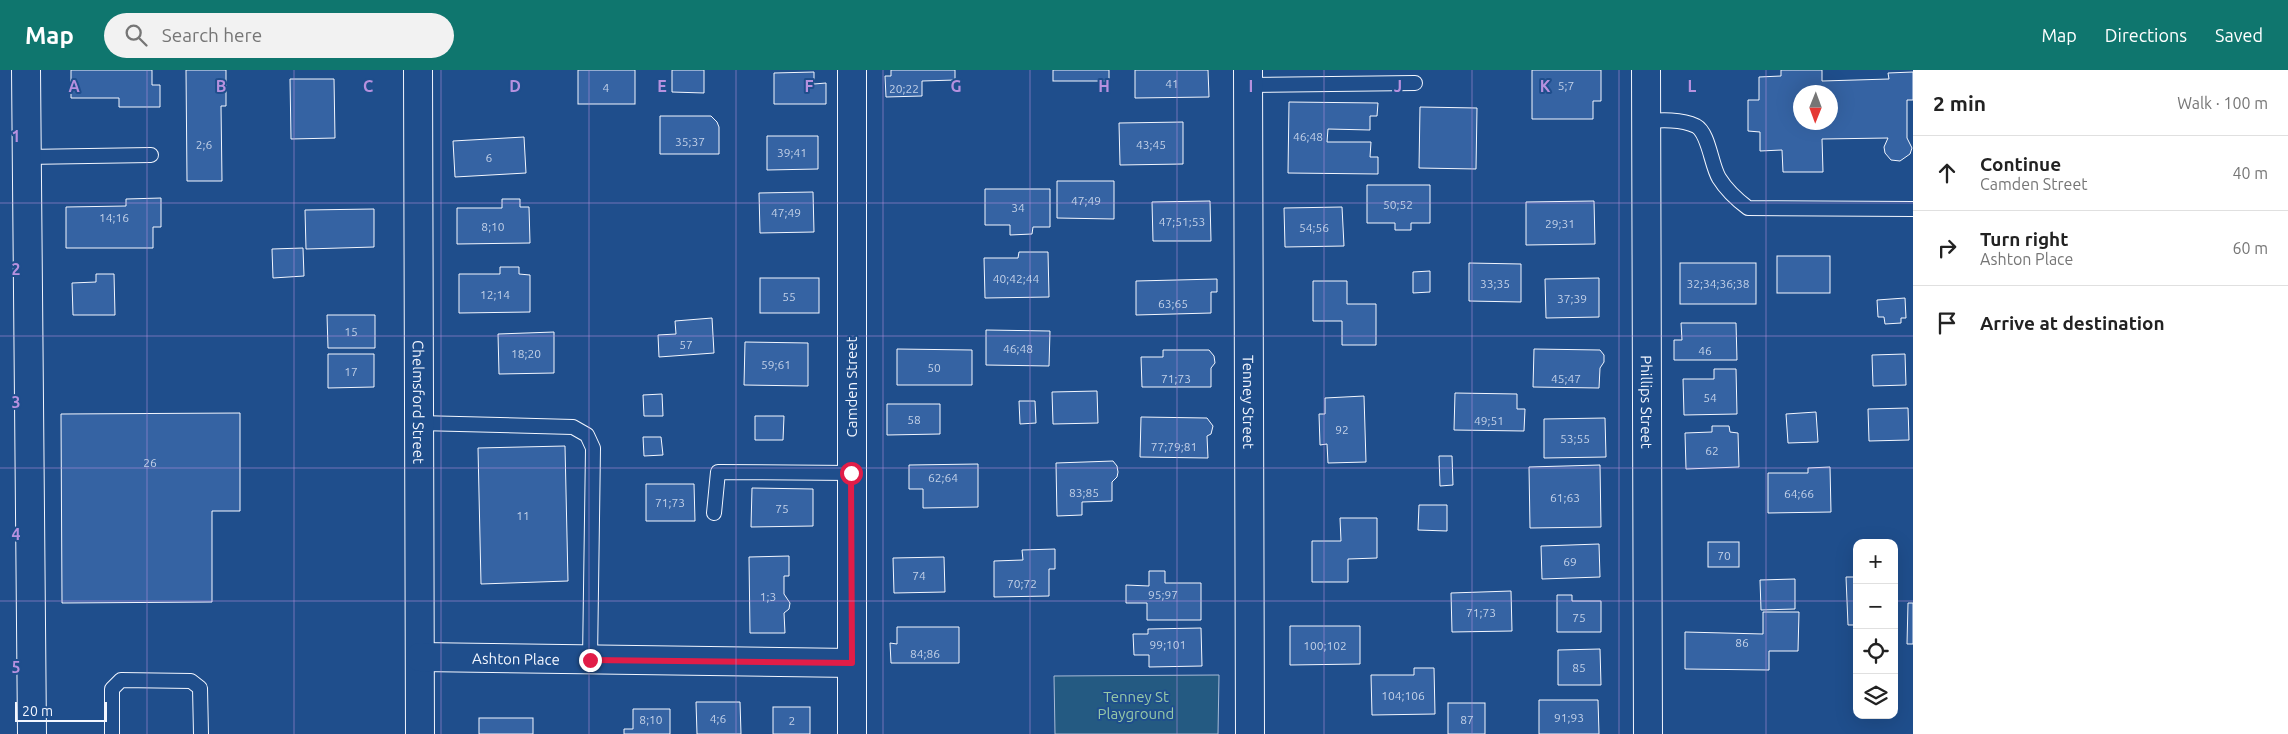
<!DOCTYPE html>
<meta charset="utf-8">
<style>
body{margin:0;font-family:Ubuntu,sans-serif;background:#f2f2f2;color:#222}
.controls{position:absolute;right:15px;bottom:15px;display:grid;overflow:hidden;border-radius:10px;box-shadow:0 5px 20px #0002}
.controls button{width:45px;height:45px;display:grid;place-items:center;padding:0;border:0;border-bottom:1px solid #e0e0e0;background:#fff;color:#222;font:25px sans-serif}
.compass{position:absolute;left:1793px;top:15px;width:45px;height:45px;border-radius:50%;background:#fff;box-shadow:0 5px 20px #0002;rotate:181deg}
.scale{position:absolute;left:15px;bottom:12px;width:92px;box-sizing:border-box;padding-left:5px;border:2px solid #f2f6ff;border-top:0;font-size:14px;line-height:18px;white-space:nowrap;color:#f2f6ff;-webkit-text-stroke:4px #1f4e8c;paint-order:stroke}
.stop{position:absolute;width:15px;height:15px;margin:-11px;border:4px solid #e11d48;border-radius:50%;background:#fff}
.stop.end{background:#e11d48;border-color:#fff;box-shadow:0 1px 5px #0008}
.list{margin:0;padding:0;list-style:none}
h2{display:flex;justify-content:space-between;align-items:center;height:65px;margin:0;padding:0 20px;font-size:21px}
h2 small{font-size:16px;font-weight:400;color:#767676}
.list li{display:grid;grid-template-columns:32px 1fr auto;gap:15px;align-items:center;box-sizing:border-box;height:75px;padding:0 20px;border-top:1px solid #e0e0e0}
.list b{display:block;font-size:19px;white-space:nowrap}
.list p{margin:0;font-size:16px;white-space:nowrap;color:#767676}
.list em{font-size:16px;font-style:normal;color:#767676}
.icon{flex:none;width:28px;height:28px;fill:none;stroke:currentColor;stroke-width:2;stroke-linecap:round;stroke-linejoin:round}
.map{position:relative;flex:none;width:1913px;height:664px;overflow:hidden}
header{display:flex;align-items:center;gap:30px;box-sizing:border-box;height:70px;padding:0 25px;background:#0f766e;color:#fff}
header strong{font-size:24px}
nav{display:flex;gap:28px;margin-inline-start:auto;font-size:18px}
.search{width:350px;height:45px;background:#f2f2f2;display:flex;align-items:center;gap:12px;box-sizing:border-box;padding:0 18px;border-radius:28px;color:#767676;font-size:19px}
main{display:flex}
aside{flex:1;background:#fff}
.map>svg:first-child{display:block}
</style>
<header>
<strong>Map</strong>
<div class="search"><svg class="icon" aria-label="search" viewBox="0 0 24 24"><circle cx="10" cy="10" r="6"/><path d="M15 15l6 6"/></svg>Search here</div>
<nav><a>Map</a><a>Directions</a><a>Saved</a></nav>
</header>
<main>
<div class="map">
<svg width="1913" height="664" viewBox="0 0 1913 664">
<rect width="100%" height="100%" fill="#1f4e8c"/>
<path fill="#245a82" stroke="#a8bbd7" d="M1219,605L1218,664H1055L1054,606Z"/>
<g fill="#3563a3" stroke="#f2f6ff" fill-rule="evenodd">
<path d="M71,0H152V15H160V37H119V28H71Z"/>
<path d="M186,0H226V36H221L222,111H187Z"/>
<rect x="578" y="0" width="57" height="34"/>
<path d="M672,0H704V23L672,22Z"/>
<path d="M891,0H955V10L922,11V26L886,27L885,6H891Z"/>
<rect x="1053" y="0" width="56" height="11"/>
<path d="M1135,0H1208L1209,27L1135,28Z"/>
<path d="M1532,0H1601V31H1593V49H1532Z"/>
<path d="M1781,0H1822V11L1889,9L1888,3L1913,2V30H1907V68L1912,78L1910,84L1900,91L1891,90L1885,83L1884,77L1888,68L1822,69L1823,102H1783L1782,80L1760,81V62L1748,61V30H1759V7L1781,6ZM1800,22H1830V52H1800Z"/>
<path d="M814,2V14L826,13V34H774V3Z"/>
<path d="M290,9H334L335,68L291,69Z"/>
<path d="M1289,32L1378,33L1377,46H1370V60L1328,59L1327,72H1371L1370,87H1378V104L1288,103Z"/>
<path d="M1420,37L1477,38L1476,99L1419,98Z"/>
<path d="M660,46H711L717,52L719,57V84H660Z"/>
<path d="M1183,52V94L1120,95L1119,53Z"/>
<path d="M767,66H818V99L767,100Z"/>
<path d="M524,67L526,103L455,107L453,71Z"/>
<path d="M1057,111H1114V149L1057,148Z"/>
<path d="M1367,115H1430V153H1411V160H1395V153H1367Z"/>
<path d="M985,119H1050V157H1033L1032,164L1010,165V155H985Z"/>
<path d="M813,122L814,162L760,163L759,123Z"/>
<path d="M161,128V157H153V178H66V137L126,136V129Z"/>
<path d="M502,129H520V137H529L530,173L457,174V138H502Z"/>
<path d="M1210,131L1211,171H1153L1152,132Z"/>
<path d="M1594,131L1595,174L1526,175V132Z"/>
<path d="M1342,137L1344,176L1285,177L1284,138Z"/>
<path d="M374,139V177L306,179L305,140Z"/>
<path d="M303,178L304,206L273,208L272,179Z"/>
<path d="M1019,182H1048L1049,227L985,228L984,188H1018Z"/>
<rect x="1777" y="186" width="53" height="37"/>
<path d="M1469,193L1521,194V232L1469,231Z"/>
<rect x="1680" y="193" width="76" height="41"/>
<path d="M500,197H519V204L530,205V242L459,243V204H500Z"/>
<path d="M1430,201V222L1413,223V202Z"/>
<path d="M96,204H114L115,245H73L72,213L96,212Z"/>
<rect x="760" y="208" width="59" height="35"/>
<path d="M1599,208V247L1546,248L1545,209Z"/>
<path d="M1217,209V222H1211V243L1136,245V211Z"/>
<path d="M1313,211H1347V234H1376V275H1342V251H1313Z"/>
<path d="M1905,228L1906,248H1901V253L1885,254L1884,247H1878L1877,230Z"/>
<path d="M327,245H375V278H328Z"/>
<path d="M712,248L714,283L659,287L658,265L676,264L675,251Z"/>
<path d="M1681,253H1736L1737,290H1674V270H1682Z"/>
<path d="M986,260L1050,261L1049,296L986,295Z"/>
<path d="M554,262V303L499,304L498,264Z"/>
<path d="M745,272L808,273V316L744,315Z"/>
<path d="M897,279L972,280V315H897Z"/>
<path d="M1534,279L1600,280L1604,285V292L1600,298L1599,318L1533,317Z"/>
<path d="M1163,280H1209L1214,286L1215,293L1211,298V317H1142L1141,287H1163Z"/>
<path d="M328,284H374V317L328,318Z"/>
<path d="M1905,284L1906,315L1873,316L1872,285Z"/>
<path d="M1714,299H1736L1737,344L1684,345L1683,309H1714Z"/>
<path d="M1097,321L1098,353L1053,354L1052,322Z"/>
<path d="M1455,323L1517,324V339H1525L1524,361L1454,360Z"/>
<path d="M662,324L663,346H644L643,325Z"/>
<path d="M1364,326L1366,392L1328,393L1327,374L1320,375L1319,344H1325V328Z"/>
<path d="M1019,331H1035L1036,353L1020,354Z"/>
<path d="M887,334H940V364L887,365Z"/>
<path d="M1908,338L1909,370L1869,371L1868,339Z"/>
<path d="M1816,342L1818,372L1788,373L1786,344Z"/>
<path d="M240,343V441H212V532L62,533L61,344Z"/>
<path d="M755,346H784L783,370H755Z"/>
<path d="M1141,347L1207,348L1213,356L1211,364L1207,366L1208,388L1140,387Z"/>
<path d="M1605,348L1606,387L1544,388V349Z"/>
<path d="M1712,356H1729L1730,362L1738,363L1739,397L1686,399L1685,363L1712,362Z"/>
<path d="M643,367H661L663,385L644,386Z"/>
<path d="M565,376L568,511L481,514L478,378Z"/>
<path d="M1439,386H1452L1453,415L1440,416Z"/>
<path d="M1113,391L1117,396L1118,402L1117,407L1112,412V431L1082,432V445L1057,446L1056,393Z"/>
<path d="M978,394V437L923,438V419H909V395Z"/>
<path d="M1600,395L1601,457L1530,458L1529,397Z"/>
<path d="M1830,397L1831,442L1768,443V403H1808V398Z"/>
<path d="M646,414H694L695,451H646Z"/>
<path d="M752,418L813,419V456L751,457Z"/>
<path d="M1419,435H1447V461L1418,460Z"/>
<path d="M1340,448H1377V488L1348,489V512H1312V471H1341Z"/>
<rect x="1708" y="472" width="31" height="25"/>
<path d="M1599,474L1600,507L1542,509L1541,476Z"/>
<path d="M1055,479V499H1049V526L994,527V491L1023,490L1022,480Z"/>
<path d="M789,486V506H784V524L790,533L789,539L784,543L785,563H750L749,487Z"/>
<path d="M944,487L945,522L894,523L893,488Z"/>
<path d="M1149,501H1165V513H1201V550H1147V533H1126V515L1149,516Z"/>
<path d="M1846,507H1857V555H1848Z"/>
<path d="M1795,509V539L1761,540L1760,510Z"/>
<path d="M1511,521L1512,561L1452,562L1451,523Z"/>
<path d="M1557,525H1572V531H1601V562H1557Z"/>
<path d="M1908,533H1913V574H1907Z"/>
<path d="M1763,542H1799L1798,581H1769V600L1685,599V562L1763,564Z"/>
<path d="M1290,556H1360V594L1290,595Z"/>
<path d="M897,557H959V593H891L890,573L897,574Z"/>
<path d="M1201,558L1202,596L1149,597V585H1134L1133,564H1148V559Z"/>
<path d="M1600,579L1601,615H1558V580Z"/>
<path d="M1414,598H1434L1435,644L1372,645L1371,605H1414Z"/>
<path d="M1539,630H1598L1599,664H1539Z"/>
<path d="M696,632H740L741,664H697Z"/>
<rect x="1448" y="633" width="37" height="31"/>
<rect x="773" y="637" width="37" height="27"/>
<path d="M633,639H670V664H624V659H633Z"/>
<rect x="479" y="648" width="54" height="16"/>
</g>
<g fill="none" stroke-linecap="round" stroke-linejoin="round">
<g stroke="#f2f6ff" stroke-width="16">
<g id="service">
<path d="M1248,15L1415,13"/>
<path d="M1646,51C1662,50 1681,49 1696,56C1709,63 1711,95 1719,108C1727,121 1736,129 1748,138L1913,139"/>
<path d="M26,87L151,85"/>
<path d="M419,353L573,357L587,365L593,378L590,590"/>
<path d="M714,443L718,402L851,403"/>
<path d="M112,664V619L121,610L191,611L200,618L201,664"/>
</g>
</g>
<g stroke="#f2f6ff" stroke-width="30">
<g id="minor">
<path d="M26,0L32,664"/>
<path id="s1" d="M418,0L420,664"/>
<path id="s2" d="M1248,0L1250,664"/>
<path id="s3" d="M1646,0L1648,664"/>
<path id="s4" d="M420,587L852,593"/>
<path d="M852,664V0"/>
</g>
</g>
<use href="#service" stroke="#1f4e8c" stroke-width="14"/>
<use href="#minor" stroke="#1f4e8c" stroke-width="28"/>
</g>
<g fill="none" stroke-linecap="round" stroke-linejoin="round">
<path stroke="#e11d48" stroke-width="6" d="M590,590L852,593L851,403"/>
</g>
<path fill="none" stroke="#b691df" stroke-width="1" stroke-opacity="0.55" d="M147,0V664M294,0V664M441,0V664M589,0V664M736,0V664M883,0V664M1030,0V664M1177,0V664M1324,0V664M1472,0V664M1619,0V664M1766,0V664M0,133H1913M0,266H1913M0,398H1913M0,531H1857M1894,531H1913"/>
<g text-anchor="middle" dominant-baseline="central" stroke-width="4" stroke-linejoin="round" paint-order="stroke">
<g font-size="12" fill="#c3d1e8">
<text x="1172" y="13">41</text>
<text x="1566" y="15">5;7</text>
<text x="606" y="17">4</text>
<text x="904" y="18">20;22</text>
<text x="1308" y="66">46;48</text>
<text x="690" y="71">35;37</text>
<text x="204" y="74">2;6</text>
<text x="1151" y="74">43;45</text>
<text x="792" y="82">39;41</text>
<text x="489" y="87">6</text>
<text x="1086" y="130">47;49</text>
<text x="1398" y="134">50;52</text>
<text x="1018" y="137">34</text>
<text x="786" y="142">47;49</text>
<text x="114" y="147">14;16</text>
<text x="1182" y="151">47;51;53</text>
<text x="1560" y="153">29;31</text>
<text x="493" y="156">8;10</text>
<text x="1314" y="157">54;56</text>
<text x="1016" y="208">40;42;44</text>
<text x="1495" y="213">33;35</text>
<text x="1718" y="213">32;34;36;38</text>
<text x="495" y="224">12;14</text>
<text x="789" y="226">55</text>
<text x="1572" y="228">37;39</text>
<text x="1173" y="233">63;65</text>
<text x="351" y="261">15</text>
<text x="686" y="274">57</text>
<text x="1018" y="278">46;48</text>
<text x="1705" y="280">46</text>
<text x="526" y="283">18;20</text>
<text x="776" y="294">59;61</text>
<text x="934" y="297">50</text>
<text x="351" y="301">17</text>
<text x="1176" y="308">71;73</text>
<text x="1566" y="308">45;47</text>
<text x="1710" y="327">54</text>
<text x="914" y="349">58</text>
<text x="1489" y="350">49;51</text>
<text x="1342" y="359">92</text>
<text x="1575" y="368">53;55</text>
<text x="1174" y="376">77;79;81</text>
<text x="1712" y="380">62</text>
<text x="150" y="392">26</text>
<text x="943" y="407">62;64</text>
<text x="1084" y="422">83;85</text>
<text x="1799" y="423">64;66</text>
<text x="1565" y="427">61;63</text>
<text x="670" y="432">71;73</text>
<text x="782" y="438">75</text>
<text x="523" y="445">11</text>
<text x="1724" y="485">70</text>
<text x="1570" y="491">69</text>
<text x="919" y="505">74</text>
<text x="1022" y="513">70;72</text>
<text x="1163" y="524">95;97</text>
<text x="768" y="526">1;3</text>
<text x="1481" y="542">71;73</text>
<text x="1579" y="547">75</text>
<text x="1742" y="572">86</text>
<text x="1168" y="574">99;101</text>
<text x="1325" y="575">100;102</text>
<text x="925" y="583">84;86</text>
<text x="1579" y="597">85</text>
<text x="1403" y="625">104;106</text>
<text x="1569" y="647">91;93</text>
<text x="718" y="648">4;6</text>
<text x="651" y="649">8;10</text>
<text x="1467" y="649">87</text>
<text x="792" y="650">2</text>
</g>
<g font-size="15" fill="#f2f6ff" stroke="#1f4e8c">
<text transform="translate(851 317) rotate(-90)">Camden Street</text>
<text stroke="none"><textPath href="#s1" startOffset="332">Chelmsford Street</textPath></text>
<text stroke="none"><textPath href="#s2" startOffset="332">Tenney Street</textPath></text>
<text stroke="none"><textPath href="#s3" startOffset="332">Phillips Street</textPath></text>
<text stroke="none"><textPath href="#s4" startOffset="96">Ashton Place</textPath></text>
</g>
<g font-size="15" fill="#97c8a6" stroke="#1f4e8c">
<text x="1136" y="626">Tenney St<tspan x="1136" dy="17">Playground</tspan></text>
</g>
</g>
<g font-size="16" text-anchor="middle" font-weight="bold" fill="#b691df" stroke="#1f4e8c" stroke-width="4" stroke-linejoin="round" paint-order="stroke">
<text x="74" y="22">A</text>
<text x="221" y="22">B</text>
<text x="368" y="22">C</text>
<text x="515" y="22">D</text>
<text x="662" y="22">E</text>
<text x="809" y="22">F</text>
<text x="956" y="22">G</text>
<text x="1104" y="22">H</text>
<text x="1251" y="22">I</text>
<text x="1398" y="22">J</text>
<text x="1545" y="22">K</text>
<text x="1692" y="22">L</text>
<text x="16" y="72">1</text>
<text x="16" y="205">2</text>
<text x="16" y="338">3</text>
<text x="16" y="470">4</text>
<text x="16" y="603">5</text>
</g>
</svg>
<div class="controls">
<button>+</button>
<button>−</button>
<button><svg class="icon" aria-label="locate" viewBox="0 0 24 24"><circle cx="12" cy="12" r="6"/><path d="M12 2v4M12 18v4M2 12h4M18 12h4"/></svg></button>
<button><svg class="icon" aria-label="layers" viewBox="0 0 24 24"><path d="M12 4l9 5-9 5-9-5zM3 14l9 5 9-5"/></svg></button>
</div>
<svg class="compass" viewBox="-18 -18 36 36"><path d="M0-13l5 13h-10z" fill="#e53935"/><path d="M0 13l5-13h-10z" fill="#767676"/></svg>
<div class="scale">20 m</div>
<div class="stop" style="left:851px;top:403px"></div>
<div class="stop end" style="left:590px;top:590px"></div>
</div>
<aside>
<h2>2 min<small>Walk · 100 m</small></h2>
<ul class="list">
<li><svg class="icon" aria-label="ahead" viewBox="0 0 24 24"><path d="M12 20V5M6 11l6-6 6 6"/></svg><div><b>Continue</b><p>Camden Street</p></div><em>40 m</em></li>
<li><svg class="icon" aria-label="right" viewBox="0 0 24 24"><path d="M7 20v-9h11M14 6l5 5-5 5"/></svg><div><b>Turn right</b><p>Ashton Place</p></div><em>60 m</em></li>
<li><svg class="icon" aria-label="arrive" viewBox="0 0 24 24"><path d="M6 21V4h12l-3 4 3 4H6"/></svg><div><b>Arrive at destination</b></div></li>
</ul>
</aside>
</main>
